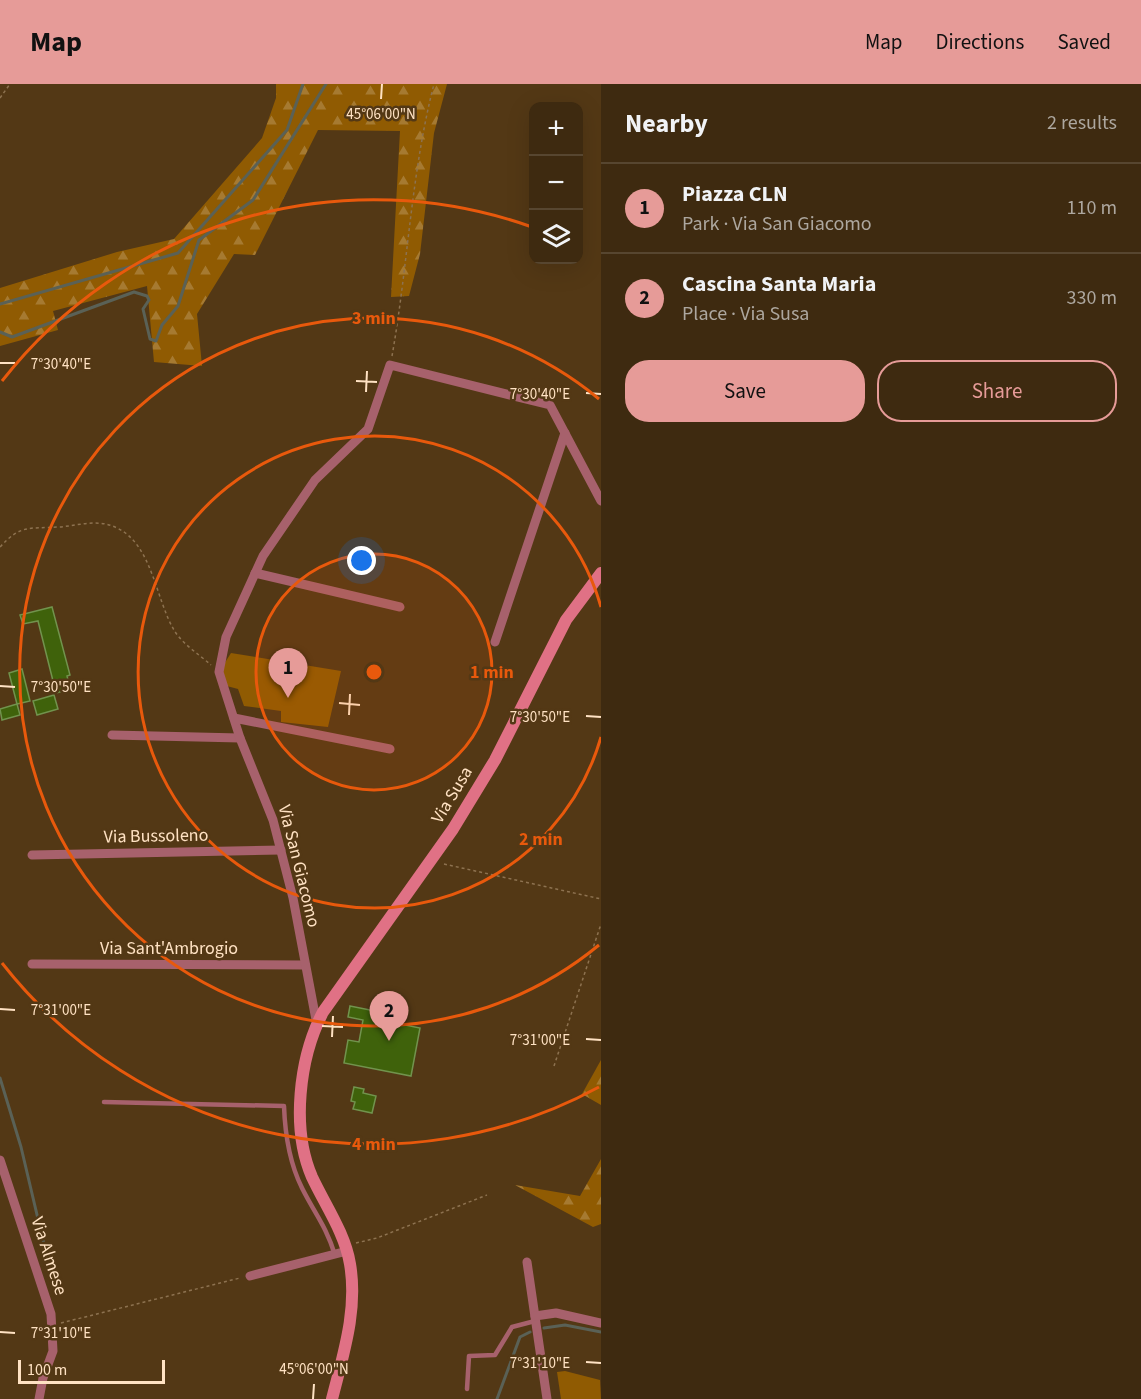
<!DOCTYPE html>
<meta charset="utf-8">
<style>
body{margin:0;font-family:"Source Sans 3",sans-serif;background:#49361e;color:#f1f3f6}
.controls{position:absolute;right:18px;top:18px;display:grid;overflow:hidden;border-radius:12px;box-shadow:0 6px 24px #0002}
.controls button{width:54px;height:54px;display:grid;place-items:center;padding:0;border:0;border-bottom:2px solid #574630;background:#3e2a10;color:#f1f3f6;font:30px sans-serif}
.scale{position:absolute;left:18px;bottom:15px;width:147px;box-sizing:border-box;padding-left:6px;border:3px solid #ffe2c3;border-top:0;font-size:16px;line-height:21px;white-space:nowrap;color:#ffe2c3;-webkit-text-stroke:4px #533815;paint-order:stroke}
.you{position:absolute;left:362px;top:477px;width:21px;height:21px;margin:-15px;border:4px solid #fff;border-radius:50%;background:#1a73e8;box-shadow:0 0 0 9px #1a73e833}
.badge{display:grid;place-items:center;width:39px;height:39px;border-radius:50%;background:#e69b98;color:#111;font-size:20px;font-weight:700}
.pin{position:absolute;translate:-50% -50px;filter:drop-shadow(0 2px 3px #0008)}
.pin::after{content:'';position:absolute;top:32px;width:21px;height:18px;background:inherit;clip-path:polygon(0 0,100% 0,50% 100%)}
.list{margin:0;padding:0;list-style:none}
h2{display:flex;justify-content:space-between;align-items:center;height:78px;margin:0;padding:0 24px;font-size:26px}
h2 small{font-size:20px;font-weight:400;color:#ada79f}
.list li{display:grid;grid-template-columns:39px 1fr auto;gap:18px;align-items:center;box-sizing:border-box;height:90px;padding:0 24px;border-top:2px solid #574630}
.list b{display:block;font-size:22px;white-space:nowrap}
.list p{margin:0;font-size:20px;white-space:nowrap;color:#ada79f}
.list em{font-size:20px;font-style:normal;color:#ada79f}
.actions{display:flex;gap:12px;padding:18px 24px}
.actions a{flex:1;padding:14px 0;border:2px solid #e69b98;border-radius:24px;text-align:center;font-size:21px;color:#e69b98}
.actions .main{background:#e69b98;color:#111}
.icon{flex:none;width:33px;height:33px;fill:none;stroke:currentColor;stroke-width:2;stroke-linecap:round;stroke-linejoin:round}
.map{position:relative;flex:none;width:601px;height:1315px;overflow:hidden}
header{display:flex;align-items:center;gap:36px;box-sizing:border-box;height:84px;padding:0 30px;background:#e69b98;color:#111}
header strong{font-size:28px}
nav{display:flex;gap:33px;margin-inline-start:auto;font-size:21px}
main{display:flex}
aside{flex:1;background:#3e2a10}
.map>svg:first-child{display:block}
</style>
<header>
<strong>Map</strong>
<nav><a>Map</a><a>Directions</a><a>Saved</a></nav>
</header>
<main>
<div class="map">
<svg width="601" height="1315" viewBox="0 0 601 1315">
<defs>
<pattern id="forest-firs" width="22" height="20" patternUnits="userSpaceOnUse" patternTransform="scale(1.5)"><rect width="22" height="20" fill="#905b02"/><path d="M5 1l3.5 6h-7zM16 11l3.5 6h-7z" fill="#a67a31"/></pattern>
</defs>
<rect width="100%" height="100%" fill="#533815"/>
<g fill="url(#forest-firs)">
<path d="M276,0H447L434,49L420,170L409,212L391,213L400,47L318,46L255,171L234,170L197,230L202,282L154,278L147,202L53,227L58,246L0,262V204L117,168L174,155L262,54L276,14Z"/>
<path d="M601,976V1021L582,1010Z"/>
<path d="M601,1075V1140L593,1143L515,1101L580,1112Z"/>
</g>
<g fill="#905b02">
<path d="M231,569L341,587L328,643L281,638V627L244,622L238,605L223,601L219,588Z"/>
<path d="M565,1287L600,1296L601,1315H561L557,1288Z"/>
</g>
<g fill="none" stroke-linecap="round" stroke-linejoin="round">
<g stroke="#5a6156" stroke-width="3">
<path d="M0,220L178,169L287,46L303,0"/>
<path d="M0,248L12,253L134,208L147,212L149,216L143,225L150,255L156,257L162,241L178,222L199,156L253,116L326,0"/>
<path d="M0,994L21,1063L51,1190"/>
<path d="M544,1244L565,1241L601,1248"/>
<path d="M497,1315L520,1253L530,1248"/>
</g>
</g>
<g fill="#3f620b" stroke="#71934d" stroke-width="1.5">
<path d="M52,523L70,591L67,592L70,605L56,609L38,537L23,540L20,531Z"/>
<path d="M22,585L30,617L17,620L9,589Z"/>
<path d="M54,611L58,625L37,631L33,617Z"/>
<path d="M17,620L20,631L2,636L0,625Z"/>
<path d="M350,922L395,931L393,935L400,936V940L420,944L411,992L344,979L348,956L359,958L363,936L348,933Z"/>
<path d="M354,1003L364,1005L363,1009L376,1012L372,1029L353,1025L355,1018L351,1017Z"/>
</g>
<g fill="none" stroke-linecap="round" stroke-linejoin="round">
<g stroke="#8d7250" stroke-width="1.5" stroke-dasharray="3 3" stroke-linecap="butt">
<path d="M0,14L10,0"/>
<path d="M392,272C408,182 411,89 434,0"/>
<path d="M0,463C21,440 29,445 58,443C78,442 97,434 117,444C152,460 156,516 174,546C182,560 200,571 211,581"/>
<path d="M444,780L601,815"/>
<path d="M554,982L601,840"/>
<path d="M356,1159L377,1154L487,1111"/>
<path d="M61,1239L240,1194"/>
</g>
<g stroke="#a7616c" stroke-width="4.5">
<path d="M104,1018L284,1022C285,1050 289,1078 302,1104C315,1130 326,1142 335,1171"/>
<path d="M467,1305L469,1272L495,1271L512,1243L535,1237"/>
</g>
<g stroke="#a7616c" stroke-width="9">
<path d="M255,489L400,523"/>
<path d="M495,558L565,349"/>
<path d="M234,634L390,665"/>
<path d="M112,651L240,654"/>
<path d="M32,771L281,766"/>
<path d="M32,880L305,881"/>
<path d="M317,941L293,814L273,736L240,654L219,588L226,553L263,472L315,396L368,345L390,281L550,321L601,417"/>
<path d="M0,1076L51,1230L53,1267L43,1294L39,1315"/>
<path d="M527,1178L547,1315"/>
<path d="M250,1192L347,1167"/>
<path d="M535,1232L556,1229L601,1239"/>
</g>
<path stroke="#e07185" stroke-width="12" d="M332,1315C343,1271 358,1226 350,1180C345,1149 325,1121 312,1093C291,1045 299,974 323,928L453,745L495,676L566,536L601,489"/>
</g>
<path fill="none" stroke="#ffe2c3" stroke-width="2" d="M381,15L382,0M0,279H15M356,297L377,298M366,308L367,287M586,309L601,310M0,602L15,603M339,619L360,621M349,631L350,610M586,632L601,633M0,925L15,926M322,942L343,943M332,953L333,932M586,955L601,956M0,1248L15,1249M586,1278L601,1279M313,1315L314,1300"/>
<circle cx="374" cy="588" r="118" fill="#e8590c" fill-opacity=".12"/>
<g fill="none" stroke="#e8590c" stroke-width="3">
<circle cx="374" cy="588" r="118"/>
<path d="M601 653A236 236 0 1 1 601 523"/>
<path d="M599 861A354 354 0 1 1 599 315"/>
<path d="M599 1003A472 472 0 0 1 2 879M2 297A472 472 0 0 1 532 143"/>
</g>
<g text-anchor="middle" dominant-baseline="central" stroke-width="5" stroke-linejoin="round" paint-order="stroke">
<g font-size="18" fill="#ffe2c3" stroke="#533815">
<text transform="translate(452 711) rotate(-59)">Via Susa</text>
<text transform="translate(156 752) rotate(-1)">Via Bussoleno</text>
<text transform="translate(299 782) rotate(76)">Via San Giacomo</text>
<text x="169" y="864">Via Sant'Ambrogio</text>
<text transform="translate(49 1172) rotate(72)">Via Almese</text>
</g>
</g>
<g font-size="15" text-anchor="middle" fill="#ffe2c3" stroke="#533815" stroke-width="5" stroke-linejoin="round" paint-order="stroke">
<text x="381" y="35">45°06'00"N</text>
<text x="61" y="285">7°30'40"E</text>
<text x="540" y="315">7°30'40"E</text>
<text x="61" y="608">7°30'50"E</text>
<text x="540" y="638">7°30'50"E</text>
<text x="61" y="931">7°31'00"E</text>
<text x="540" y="961">7°31'00"E</text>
<text x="61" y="1254">7°31'10"E</text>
<text x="540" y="1284">7°31'10"E</text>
<text x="314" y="1290">45°06'00"N</text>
</g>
<circle cx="374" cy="588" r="9" fill="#e8590c" stroke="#533815" stroke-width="3"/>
<g font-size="18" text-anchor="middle" font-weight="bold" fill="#e8590c" stroke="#533815" stroke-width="5" stroke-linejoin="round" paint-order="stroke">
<text x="374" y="240">3 min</text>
<text x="492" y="594">1 min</text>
<text x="541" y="761">2 min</text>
<text x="374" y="1066">4 min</text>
</g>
</svg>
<div class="controls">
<button>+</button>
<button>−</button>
<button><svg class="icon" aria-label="layers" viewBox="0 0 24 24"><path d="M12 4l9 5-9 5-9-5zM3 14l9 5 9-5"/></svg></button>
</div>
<div class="scale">100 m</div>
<div class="you"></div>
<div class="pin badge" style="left:288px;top:614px">1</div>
<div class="pin badge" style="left:389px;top:957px">2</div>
</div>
<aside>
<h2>Nearby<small>2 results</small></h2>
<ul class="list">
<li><span class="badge">1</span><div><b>Piazza CLN</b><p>Park · Via San Giacomo</p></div><em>110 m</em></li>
<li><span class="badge">2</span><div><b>Cascina Santa Maria</b><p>Place · Via Susa</p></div><em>330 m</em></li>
</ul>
<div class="actions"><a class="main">Save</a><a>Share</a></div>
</aside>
</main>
